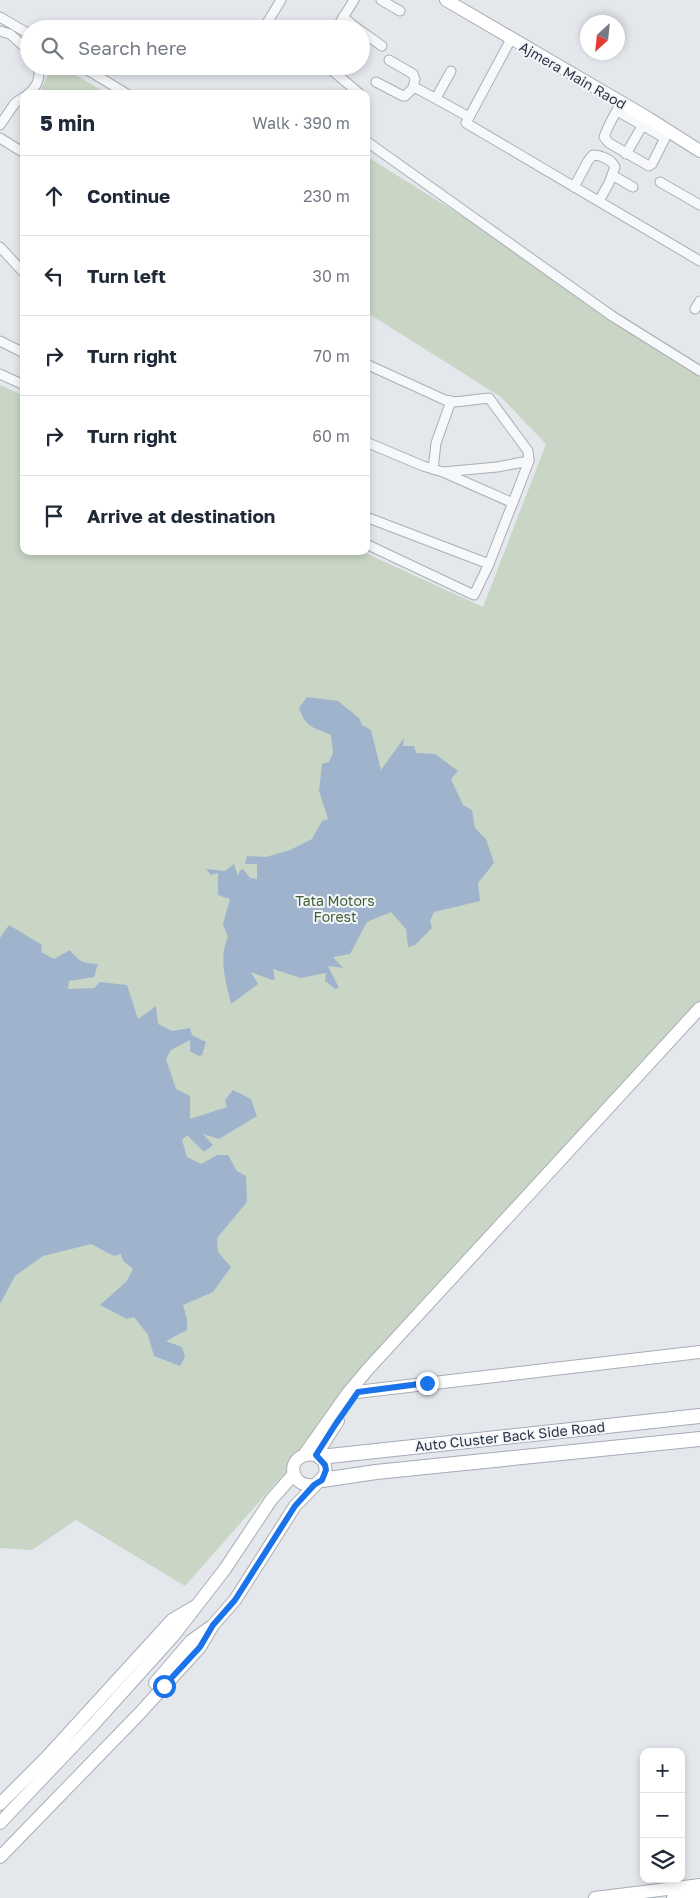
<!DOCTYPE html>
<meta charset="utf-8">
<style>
body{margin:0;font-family:"Golos Text",sans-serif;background:#f6f6f7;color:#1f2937}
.controls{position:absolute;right:15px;bottom:15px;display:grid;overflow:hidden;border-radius:10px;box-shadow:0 2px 8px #0003}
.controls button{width:45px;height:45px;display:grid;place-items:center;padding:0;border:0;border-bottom:1px solid #e0e1e3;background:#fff;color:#1f2937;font:25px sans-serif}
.compass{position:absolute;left:580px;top:15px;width:45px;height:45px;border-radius:50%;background:#fff;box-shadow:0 2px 8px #0003;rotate:207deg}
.stop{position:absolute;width:15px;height:15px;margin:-11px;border:4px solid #1a73e8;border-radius:50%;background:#fff}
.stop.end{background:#1a73e8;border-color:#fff;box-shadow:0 1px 5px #0008}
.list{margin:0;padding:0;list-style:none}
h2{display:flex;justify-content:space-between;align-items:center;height:65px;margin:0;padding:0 20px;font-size:21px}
h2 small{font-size:16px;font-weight:400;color:#747a83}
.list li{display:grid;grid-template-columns:32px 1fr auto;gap:15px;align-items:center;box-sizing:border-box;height:80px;padding:0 20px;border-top:1px solid #e0e1e3}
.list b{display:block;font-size:19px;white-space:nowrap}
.list em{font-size:16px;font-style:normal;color:#747a83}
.icon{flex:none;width:28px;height:28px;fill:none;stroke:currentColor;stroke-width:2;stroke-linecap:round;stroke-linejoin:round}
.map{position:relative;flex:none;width:700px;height:1898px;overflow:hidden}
.search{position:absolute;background:#fff;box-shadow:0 2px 8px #0003;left:20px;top:20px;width:350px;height:55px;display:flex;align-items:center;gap:12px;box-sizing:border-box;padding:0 18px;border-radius:28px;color:#747a83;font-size:19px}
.panel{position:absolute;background:#fff;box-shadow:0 2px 8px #0003;left:20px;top:90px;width:350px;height:465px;border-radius:10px}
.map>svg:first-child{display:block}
</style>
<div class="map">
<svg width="700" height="1898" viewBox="0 0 700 1898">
<rect width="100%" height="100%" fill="#e4e7ec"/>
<g fill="#c9d6c5">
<path d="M52,66H60L108,94H39Z"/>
<path d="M366,156L700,364V1002L185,1586L76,1520L32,1550L0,1548V385L24,396V551H361L483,607L546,444L501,397L366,312Z"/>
</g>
<g fill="#9fb4cc">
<path d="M307,697L338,701L359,718L362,725L371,730L381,770L404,738L403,746H414L416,753L435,754L458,771L451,779L463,805L472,810L475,828L486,839L494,863L478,883L480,901L434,912L430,921L432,928L415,945L408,947L406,929L391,912L367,922L350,954L333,957L343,968L328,966L339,988L335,989L325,981L326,973L301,978L273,969L275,979L272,980L251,972L258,984L231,1004C226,982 218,958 228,937L223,924L230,899L218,895V873L211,875L206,869L225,871L234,864L238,876L240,870L243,869L250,878L257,879V864H245L247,856L266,857L290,850L312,839L322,821L328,819L319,791L322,764L329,762L333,753L331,735C313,727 306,728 299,708Z"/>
<path d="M9,925L42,945L41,952L54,959L70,950C78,961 84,964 98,964L94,977L69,981L68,989L94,988L100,982L127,985L138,1019L156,1006L158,1024L172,1031L190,1028L192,1035L206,1042L202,1055L199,1056L190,1051V1040L171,1050L166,1059L176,1089L190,1096V1119L227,1107L225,1100L233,1090L251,1099L257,1116L219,1139L203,1134L213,1145L204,1152L187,1135L182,1140L187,1157L201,1164L217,1155H228L237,1171L246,1176L247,1202L217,1238L218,1252L231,1267L213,1292L183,1305L187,1319V1330L166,1341L182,1347L185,1357L180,1366L154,1356L148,1335L134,1317L127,1319L100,1305L126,1282L133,1269L123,1261L121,1254L114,1256L91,1244L43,1256L15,1276L0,1304V938Z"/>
</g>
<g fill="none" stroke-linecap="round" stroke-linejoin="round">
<g stroke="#a9aeb7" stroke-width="11">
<g id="street">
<path d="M381,0L400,11"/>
<path d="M0,17L29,34"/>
<path d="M343,17L358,29"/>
<path d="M275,29L267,23L281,0"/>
<path d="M336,29L354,0"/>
<path d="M0,31L10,34L29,51"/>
<path d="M361,31L382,46"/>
<path d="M511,39L466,123L700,261"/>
<path d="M389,60L413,74L415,79L413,88"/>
<path d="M81,66L127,94"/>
<path d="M327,66L360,94"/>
<path d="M376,82L403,96H405L413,88L418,89L469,117"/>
<path d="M28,94C37,87 41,77 38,66"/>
<path d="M436,98L451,71"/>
<path d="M617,111L665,138L652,164L649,166L609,143L604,137C608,125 615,114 621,103"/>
<path d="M0,125L15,103L24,97"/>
<path d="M0,138L24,153"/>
<path d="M366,141L612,316L700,371"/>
<path d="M626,154L645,121"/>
<path d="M612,175L633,187"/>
<path d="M660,182L700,205"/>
<path d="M574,187L588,161L593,155C601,155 612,160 615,167L609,183L599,201"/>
<path d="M0,247L24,273"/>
<path d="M695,309L700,301"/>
<path d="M0,341L24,353"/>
<path d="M366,364L445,400L455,402L489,398L528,451L529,461L489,564L474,595L366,544"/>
<path d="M0,374L24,385"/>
<path d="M366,442L423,466L443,472L497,467L529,461"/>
<path d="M433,469L436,443L451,401"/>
<path d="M445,473L513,503"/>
<path d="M366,517L489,564"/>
</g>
</g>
<g stroke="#a9aeb7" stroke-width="14">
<g id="secondary">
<path d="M446,0L648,118L700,151"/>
<path d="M348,1393L700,1352"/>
<path d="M304,1455L348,1393L368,1369L700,1008"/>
<path d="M316,1455L338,1421"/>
<path d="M155,1683L191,1641L209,1628"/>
<path d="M0,1804L46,1758L172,1620L194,1607"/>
<path d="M0,1823L93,1725L174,1635L225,1569L271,1500L294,1474"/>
<path d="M0,1857L139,1714L200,1647L213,1625L235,1600L295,1506L325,1475C331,1442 281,1453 296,1478C300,1484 307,1486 314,1485"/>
<path d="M595,1898L700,1885"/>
<path d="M673,1898L700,1895"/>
</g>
</g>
<g stroke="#a3abb8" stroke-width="16">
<g id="primary">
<path d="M320,1457L700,1416"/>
<path d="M322,1480L376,1472L700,1439"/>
</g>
</g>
<use href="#street" stroke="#f7f8fa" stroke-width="9"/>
<use href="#secondary" stroke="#fff" stroke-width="12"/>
<use href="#primary" stroke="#fff" stroke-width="14"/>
</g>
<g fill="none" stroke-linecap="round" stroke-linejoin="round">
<path stroke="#1a73e8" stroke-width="6" d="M164,1686L200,1647L213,1625L235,1600L295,1506L314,1485L322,1480L326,1470L325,1465L316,1455L335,1425L358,1392L427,1383"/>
</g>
<g text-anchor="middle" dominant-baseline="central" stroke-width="4" stroke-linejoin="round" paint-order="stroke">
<g font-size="14" fill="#2b3445" stroke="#f4f6f9">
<text transform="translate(573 75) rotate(30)">Ajmera Main Raod</text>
<text transform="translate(510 1436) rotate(-6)">Auto Cluster Back Side Road</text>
</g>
<g font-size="14" fill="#3f6138" stroke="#f4f6f9">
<text x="335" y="900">Tata Motors<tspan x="335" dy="16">Forest</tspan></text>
</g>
</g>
</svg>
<div class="controls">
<button>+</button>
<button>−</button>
<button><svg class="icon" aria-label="layers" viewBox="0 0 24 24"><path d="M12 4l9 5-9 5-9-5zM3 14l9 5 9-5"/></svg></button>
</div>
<svg class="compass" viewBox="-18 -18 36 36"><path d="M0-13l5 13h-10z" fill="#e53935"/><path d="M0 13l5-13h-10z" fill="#747a83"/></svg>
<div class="stop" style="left:164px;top:1686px"></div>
<div class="stop end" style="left:427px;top:1383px"></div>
<div class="search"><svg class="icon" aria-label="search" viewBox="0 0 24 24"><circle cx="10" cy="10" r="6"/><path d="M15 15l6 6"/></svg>Search here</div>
<section class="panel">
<h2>5 min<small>Walk · 390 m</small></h2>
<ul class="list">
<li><svg class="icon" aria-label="ahead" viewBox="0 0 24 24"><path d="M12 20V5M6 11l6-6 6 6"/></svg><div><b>Continue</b></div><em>230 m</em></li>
<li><svg class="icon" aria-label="left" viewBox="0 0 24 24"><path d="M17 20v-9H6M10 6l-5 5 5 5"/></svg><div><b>Turn left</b></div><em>30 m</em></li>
<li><svg class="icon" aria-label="right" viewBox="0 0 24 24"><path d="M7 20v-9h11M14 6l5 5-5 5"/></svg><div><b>Turn right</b></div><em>70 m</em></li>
<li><svg class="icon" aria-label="right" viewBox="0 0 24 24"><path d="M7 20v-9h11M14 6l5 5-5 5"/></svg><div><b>Turn right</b></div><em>60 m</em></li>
<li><svg class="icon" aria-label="arrive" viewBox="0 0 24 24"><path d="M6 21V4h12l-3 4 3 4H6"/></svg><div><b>Arrive at destination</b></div></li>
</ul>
</section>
</div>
